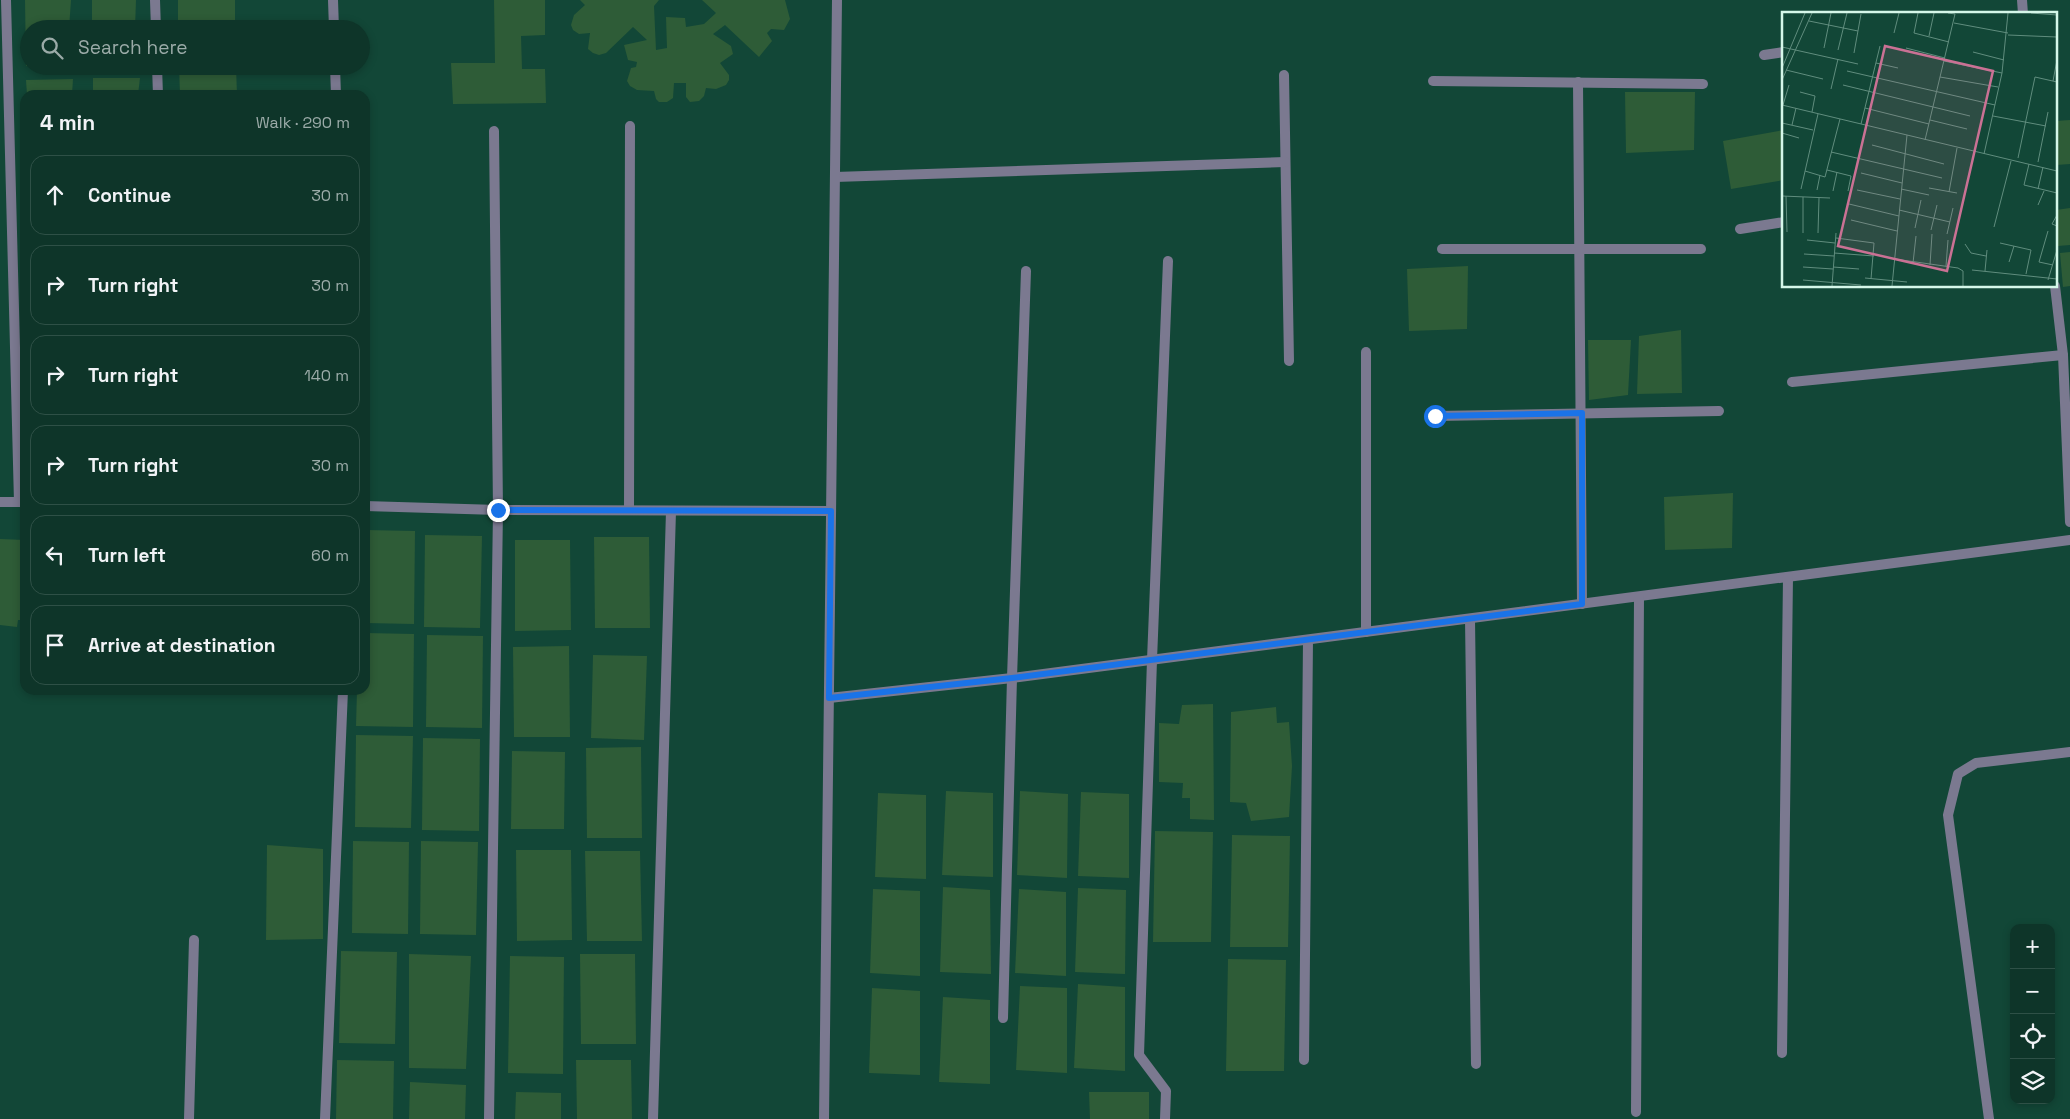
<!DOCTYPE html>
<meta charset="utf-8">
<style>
body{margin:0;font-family:"Space Grotesk",sans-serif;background:#1c4035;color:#f1f3f6}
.controls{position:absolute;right:15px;bottom:15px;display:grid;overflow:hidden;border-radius:10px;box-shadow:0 2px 8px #0003}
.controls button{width:45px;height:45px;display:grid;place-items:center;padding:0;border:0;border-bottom:1px solid #2e5046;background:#0e3529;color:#f1f3f6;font:25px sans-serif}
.stop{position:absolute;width:15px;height:15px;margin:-11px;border:4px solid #1a73e8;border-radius:50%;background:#fff}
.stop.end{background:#1a73e8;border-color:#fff;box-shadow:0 1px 5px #0008}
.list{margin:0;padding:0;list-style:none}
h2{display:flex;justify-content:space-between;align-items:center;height:65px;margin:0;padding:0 20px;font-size:21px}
h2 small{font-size:16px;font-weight:400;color:#9baba8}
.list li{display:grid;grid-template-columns:32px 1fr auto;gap:15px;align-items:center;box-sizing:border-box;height:80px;margin:0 10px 10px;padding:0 10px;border:1px solid #2e5046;border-radius:15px}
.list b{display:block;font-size:19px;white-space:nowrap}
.list em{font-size:16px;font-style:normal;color:#9baba8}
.icon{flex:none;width:28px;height:28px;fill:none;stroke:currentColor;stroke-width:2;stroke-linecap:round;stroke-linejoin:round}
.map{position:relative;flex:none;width:2070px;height:1119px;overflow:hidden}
.search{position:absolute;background:#0e3529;box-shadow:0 2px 8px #0003;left:20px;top:20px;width:350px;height:55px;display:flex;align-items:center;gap:12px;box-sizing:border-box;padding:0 18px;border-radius:28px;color:#9baba8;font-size:19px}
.panel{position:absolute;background:#0e3529;box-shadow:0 2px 8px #0003;left:20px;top:90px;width:350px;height:605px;border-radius:15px}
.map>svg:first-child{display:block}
</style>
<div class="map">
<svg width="2070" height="1119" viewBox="0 0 2070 1119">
<rect width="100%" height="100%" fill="#124737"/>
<g fill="#2e5c37">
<path d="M25,0H71L69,29H29V66H26Z"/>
<path d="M92,0H136L135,29H92Z"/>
<rect x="178" y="0" width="57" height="29"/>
<path d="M494,0H545V35L521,36L522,69H545L546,103L453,104L451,63H495Z"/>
<path d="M580,0H659L654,6L656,50L667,48L666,17L685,18L686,27L704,24L716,13L702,0H785L790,19L784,30L771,29L767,33L772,41L759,57L725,25L713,34L731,46L733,54L720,63L729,75V80L726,85L716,89L706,88L704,96L699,101L690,102L686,97V83H674L673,98L667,102H659L656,99L654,91L637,90L630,86L627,81L631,68L636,67L637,62L628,60L624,45L647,40L633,27L606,53L599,55L593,53L588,49L590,33L579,34L573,30L571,25L574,15L585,5Z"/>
<path d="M179,66H236L237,95H180Z"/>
<path d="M93,78H140L138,95H93Z"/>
<path d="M73,79L72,95H27L26,80Z"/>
<path d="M1625,92H1695L1694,150L1626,153Z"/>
<path d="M2070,120V164L2056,165V121Z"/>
<path d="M1784,130V180L1731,189L1723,141Z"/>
<path d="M2070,208V245L2058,246L2056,210Z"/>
<path d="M2070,252V286L2063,287L2060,253Z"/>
<path d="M1468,266L1467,329L1409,331L1407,269Z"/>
<path d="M1681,330L1682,393L1637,394L1639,336Z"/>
<path d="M1588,340H1631L1628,395L1589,400Z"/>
<path d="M1733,493L1732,548L1665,550L1664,497Z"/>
<path d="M365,530L415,531L414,624L365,623Z"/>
<path d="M425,535L482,536L480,628L424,627Z"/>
<path d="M594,537H649L650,628H595Z"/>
<path d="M0,539L25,540V620H18L17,627L0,625Z"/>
<path d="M515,540H570L571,630L515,631Z"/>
<path d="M365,633L414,634L413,727L356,726L357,690H365Z"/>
<path d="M427,635L483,636L482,728L426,727Z"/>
<path d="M569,646L570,737H514L513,647Z"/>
<path d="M593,655L647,656L644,740L591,738Z"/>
<path d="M1213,704L1214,820L1190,819V798H1182L1183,783L1159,782V723L1179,724L1182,705Z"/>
<path d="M1276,707L1277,723L1289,722L1292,766L1289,817L1251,821L1246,803L1230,802L1231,712Z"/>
<path d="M356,735L413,736L411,828L355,827Z"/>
<path d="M423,738L480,739L479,831L422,830Z"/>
<path d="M641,747L642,838H587L586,748Z"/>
<path d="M512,751L565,752L564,829H511Z"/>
<path d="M946,791L993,793V877L942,875Z"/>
<path d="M1020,791L1068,794L1067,878L1017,875Z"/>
<path d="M1081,792L1129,794V878L1078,876Z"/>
<path d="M878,793L926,795V879L875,877Z"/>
<path d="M1155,831L1213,832L1211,942H1153Z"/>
<path d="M1232,835L1290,836L1288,947H1230Z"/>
<path d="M353,841L409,842L408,934L352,933Z"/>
<path d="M421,841L478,842L476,935L420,934Z"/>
<path d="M267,845L323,849V939L266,940Z"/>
<path d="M516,850H571L572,940L517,941Z"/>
<path d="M585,851H640L642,941H587Z"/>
<path d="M943,887L990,890L991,974L940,972Z"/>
<path d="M1078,888L1126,890L1125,974L1075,972Z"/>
<path d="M873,889L920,891V976L870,973Z"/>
<path d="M1019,889L1066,892V976L1015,973Z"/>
<path d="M341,951L397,952L395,1044L339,1043Z"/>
<path d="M409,954L471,956L466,1069L409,1068Z"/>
<path d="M580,954H635L636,1044H581Z"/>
<path d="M510,956L564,957L563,1074L508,1073Z"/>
<path d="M1228,959L1286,960L1284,1071H1226Z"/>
<path d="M1078,984L1125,987V1071L1074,1068Z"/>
<path d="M1020,986L1067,988V1073L1016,1070Z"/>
<path d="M872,988L920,991V1075L869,1073Z"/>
<path d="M943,997L990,1000V1084L939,1082Z"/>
<path d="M337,1060L394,1061L393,1119H336Z"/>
<path d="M576,1060H631L632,1119H577Z"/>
<path d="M410,1082L466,1085L465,1119H409Z"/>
<path d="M516,1092L561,1093V1119H515Z"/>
<path d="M1089,1092H1149V1119H1090Z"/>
</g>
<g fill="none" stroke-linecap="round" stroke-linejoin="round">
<g stroke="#7b7990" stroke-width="10">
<path d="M6,0L19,502"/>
<path d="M155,0L156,29"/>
<path d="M333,0L334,29"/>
<path d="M2022,0L2023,14"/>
<path d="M1764,55L1784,52"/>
<path d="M157,66L158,95"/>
<path d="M335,66L336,95"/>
<path d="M1284,75L1289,361"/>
<path d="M1433,81L1703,84"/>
<path d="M1578,82L1582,604"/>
<path d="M835,177L1285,162"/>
<path d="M1740,229L1784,222"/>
<path d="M1442,249H1701"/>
<path d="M2055,286L2063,355L2070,522"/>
<path d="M1366,352V632"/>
<path d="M1792,382L2063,355"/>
<path d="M1435,416L1719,411"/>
<path d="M0,502H24"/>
<path d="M365,506L498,510L831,511"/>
<path d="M629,510L630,126"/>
<path d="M1470,619L1476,1064"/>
<path d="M829,698L1012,678L2070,540"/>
<path d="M1003,1018L1012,678L1026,271"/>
<path d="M1782,1053L1788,577"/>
<path d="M1304,1060L1308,640"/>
<path d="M1636,1112L1639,597"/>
<path d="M189,1119L194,940"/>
<path d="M325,1119L343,690"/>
<path d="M489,1119L498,510L494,131"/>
<path d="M653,1119L671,511"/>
<path d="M824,1119L837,0"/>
<path d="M1165,1119L1166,1091L1139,1055L1152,660L1168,261"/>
<path d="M1989,1119L1948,815L1958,774L1976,763L2070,752"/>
</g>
</g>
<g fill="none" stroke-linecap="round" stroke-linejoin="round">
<path stroke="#1a73e8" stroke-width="6" d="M498,510L831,511L829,698L1012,678L1582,604V413L1435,416"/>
</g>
<g transform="translate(1782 12)">
<rect width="275" height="275" fill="#124737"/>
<path fill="none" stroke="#608d7e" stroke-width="1" d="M136,1L132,21L167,30M249,1L275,3M27,9L76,19M172,11L226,21M112,21L117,1M226,23L275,25M147,24L152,1M0,35L76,52M42,36L49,1M124,36L163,46M56,38L65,1M191,40L222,48M72,41L79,2M162,49L220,61M94,51L116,56M0,56L23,1M4,58L41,67M65,59L213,93M158,65L216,75M0,68L30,1M271,69L275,48M61,73L188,104M49,77L56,47M18,80L33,84L30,100M0,93L275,159M1,93L7,73M83,96L147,112M211,104L264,114M148,108L185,117M0,111L31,118M79,112L98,34M10,113L14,96M0,121L17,126M143,128L173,2L166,1M90,133L162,152M49,140L160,166M202,142L220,61L226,1M236,146L253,65L275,70M256,150L266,100M247,152L242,173L275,181M45,158L69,164L66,179M23,159L43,165L58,107M79,161L120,171M147,176L175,181M19,177L36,102M119,177L147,183M256,177L261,155M35,178L38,163M75,178L118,187M51,179L55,160M167,180L175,136M0,184L48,186M4,184L5,220M67,192L117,204M256,193L262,179M117,198L168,210M275,203L270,212L275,214M69,208L115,219M212,215L229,149M133,216L139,188M149,218L155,193M266,219L257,250L271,253M21,221V185M36,221L37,186M165,222L171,196M54,226L92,231L89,267M25,228L53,231M218,231L249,238L244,262M183,232L189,241L204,244M52,241L92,244M22,242L52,244M113,247L176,256L181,259V274M227,250L232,234M131,251L134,224M148,253L150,222M164,254L166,228M21,255L51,257M51,255L77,257M190,258L275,267M203,259L205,238M83,266L125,270M21,268L79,273M266,268L275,238M50,274L54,221M110,274L125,123"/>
<path fill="#ca7194" fill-opacity="0.15" stroke="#ca7194" stroke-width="2.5" d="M103,34L211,59L165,259L56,234Z"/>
<rect width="275" height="275" fill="none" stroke="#d5f7e9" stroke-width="2.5"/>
</g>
</svg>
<div class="controls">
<button>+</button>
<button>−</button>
<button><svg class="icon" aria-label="locate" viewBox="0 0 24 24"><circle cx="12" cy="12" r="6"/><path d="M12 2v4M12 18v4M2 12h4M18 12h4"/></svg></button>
<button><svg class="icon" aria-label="layers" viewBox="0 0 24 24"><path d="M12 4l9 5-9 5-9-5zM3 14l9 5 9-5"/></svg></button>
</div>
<div class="stop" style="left:1435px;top:416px"></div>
<div class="stop end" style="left:498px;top:510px"></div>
<div class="search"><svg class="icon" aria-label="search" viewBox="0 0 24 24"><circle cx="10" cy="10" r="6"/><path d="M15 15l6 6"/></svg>Search here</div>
<section class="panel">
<h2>4 min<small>Walk · 290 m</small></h2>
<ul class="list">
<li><svg class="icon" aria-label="ahead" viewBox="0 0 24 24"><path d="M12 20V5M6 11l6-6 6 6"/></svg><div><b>Continue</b></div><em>30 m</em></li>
<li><svg class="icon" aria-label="right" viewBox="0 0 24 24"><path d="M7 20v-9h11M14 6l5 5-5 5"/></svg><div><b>Turn right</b></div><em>30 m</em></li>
<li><svg class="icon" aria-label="right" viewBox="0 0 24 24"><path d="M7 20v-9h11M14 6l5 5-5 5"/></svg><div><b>Turn right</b></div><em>140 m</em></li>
<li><svg class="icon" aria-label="right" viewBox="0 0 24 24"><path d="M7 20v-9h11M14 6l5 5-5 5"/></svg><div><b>Turn right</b></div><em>30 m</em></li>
<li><svg class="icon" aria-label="left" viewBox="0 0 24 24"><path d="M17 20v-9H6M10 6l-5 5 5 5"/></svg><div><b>Turn left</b></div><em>60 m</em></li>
<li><svg class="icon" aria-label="arrive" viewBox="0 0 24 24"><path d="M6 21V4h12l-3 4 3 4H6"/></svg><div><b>Arrive at destination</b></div></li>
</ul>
</section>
</div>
